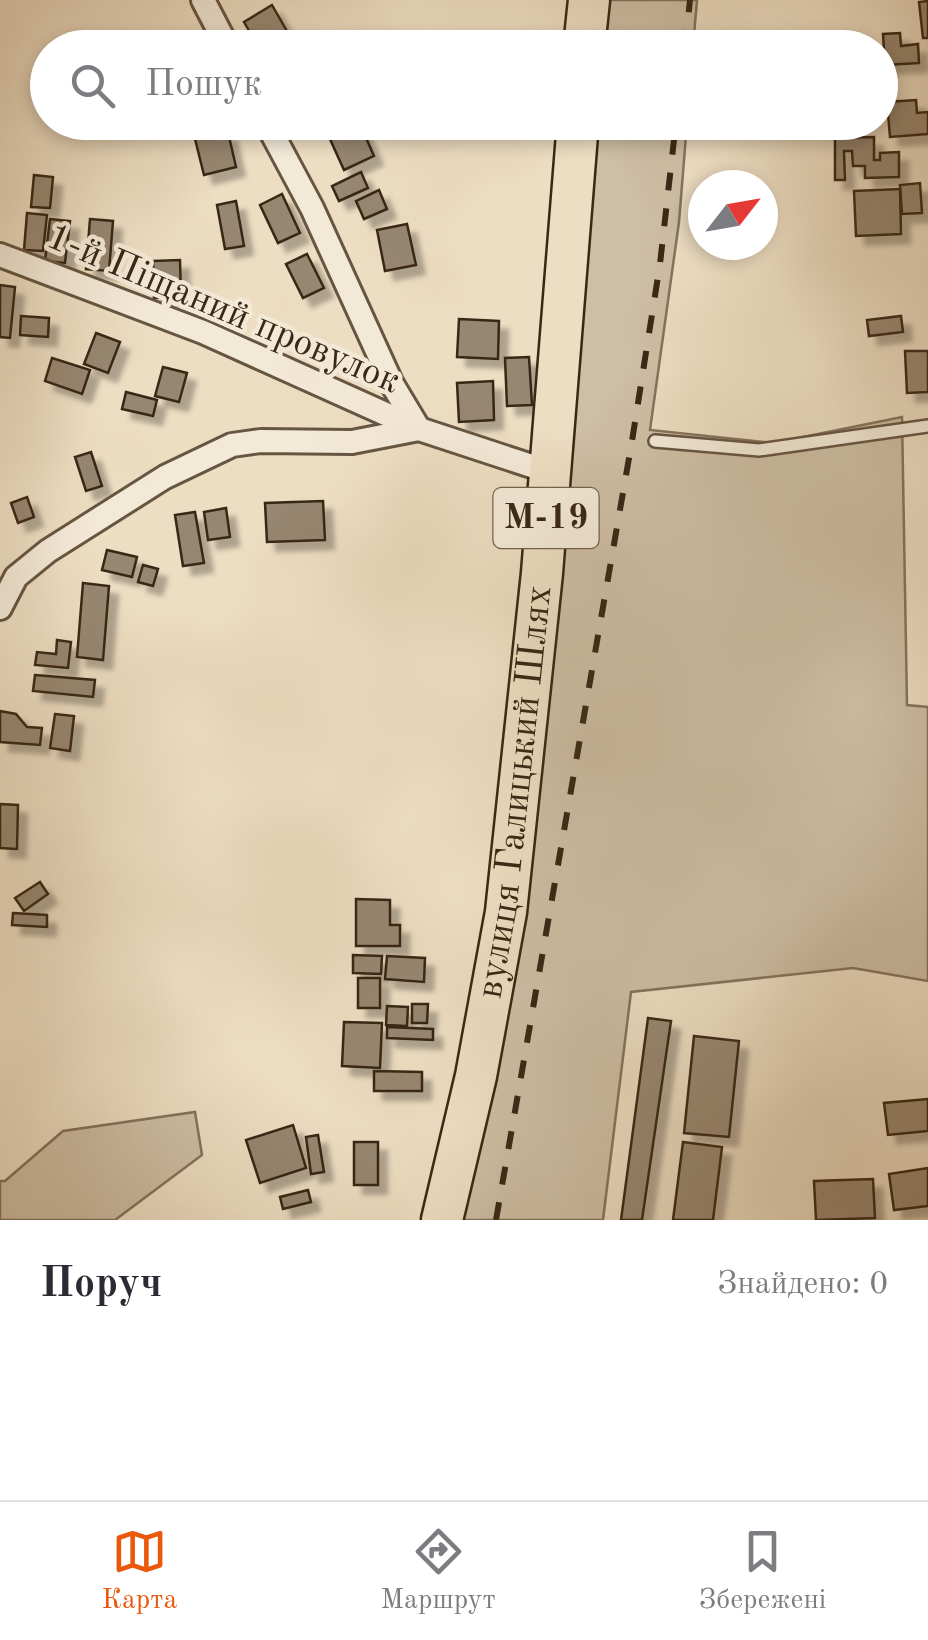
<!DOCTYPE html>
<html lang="uk">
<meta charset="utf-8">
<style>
body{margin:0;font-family:"Old Standard TT",serif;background:#f2f2f3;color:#2b2b33}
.compass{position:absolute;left:688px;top:170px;width:90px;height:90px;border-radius:50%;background:#fff;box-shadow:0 5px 15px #0003;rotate:59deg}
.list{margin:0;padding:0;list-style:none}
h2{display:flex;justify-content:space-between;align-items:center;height:130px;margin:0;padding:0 40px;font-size:42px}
h2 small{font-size:32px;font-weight:400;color:#7c7c81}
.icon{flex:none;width:55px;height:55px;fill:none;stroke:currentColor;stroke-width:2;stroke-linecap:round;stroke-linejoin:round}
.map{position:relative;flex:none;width:928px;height:1220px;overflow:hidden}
.search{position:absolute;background:#fff;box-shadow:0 5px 15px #0003;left:30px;right:30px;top:30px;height:110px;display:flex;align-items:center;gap:25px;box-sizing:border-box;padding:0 35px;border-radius:55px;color:#7c7c81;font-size:38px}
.sheet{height:280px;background:#fff}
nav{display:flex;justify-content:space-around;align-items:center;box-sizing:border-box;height:140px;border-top:2px solid #e1e1e2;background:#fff;font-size:28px;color:#7c7c81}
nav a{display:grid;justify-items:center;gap:5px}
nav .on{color:#ea580c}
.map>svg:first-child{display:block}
</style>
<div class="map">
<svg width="928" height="1220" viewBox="0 0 928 1220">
<defs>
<filter id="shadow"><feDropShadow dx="9" dy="9" stdDeviation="2.5" flood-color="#0004"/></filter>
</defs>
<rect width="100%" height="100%" fill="#edddc2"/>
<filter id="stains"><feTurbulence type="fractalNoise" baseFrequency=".002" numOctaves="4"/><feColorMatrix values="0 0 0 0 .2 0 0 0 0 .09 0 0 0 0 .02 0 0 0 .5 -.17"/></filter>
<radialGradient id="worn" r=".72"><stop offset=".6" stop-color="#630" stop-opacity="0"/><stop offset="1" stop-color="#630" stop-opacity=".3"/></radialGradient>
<g fill="#cebea5" stroke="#84735e" stroke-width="2.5">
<path d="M582,0H697L693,47L578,48Z"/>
<path d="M571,123H687L679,222L650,430L773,443L902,417L907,705L928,707V981L853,968L631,992L603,1220H434L514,759Z"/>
<path d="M195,1112L202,1155L115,1220H0V1181H5L63,1131Z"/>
</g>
<g fill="#97866f" stroke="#392816" stroke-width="2.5" filter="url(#shadow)">
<path d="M928,1V38H923L919,2Z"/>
<path d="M272,5L292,40L279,48H259L244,22Z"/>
<path d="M900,33L901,46L918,44L919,63L885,65L883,34Z"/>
<path d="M916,100L917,113L928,112V134L890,137L887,102Z"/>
<path d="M337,122H359L374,156L344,170L325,128Z"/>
<path d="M228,132L236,167L204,175L195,139Z"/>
<path d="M874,137V160H880V153L899,152V177L865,178V166H853L852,151H844L845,180H835V138Z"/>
<path d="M361,172L368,188L339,201L332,186Z"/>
<path d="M34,175L53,177L50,208L31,207Z"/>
<path d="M920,183L922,213L902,214L900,185Z"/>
<path d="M900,189L901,234L856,236L854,191Z"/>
<path d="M379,190L387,209L364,219L356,201Z"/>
<path d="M282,194L300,233L278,243L260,205Z"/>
<path d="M236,201L244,246L225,249L217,205Z"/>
<path d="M27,213L47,215L43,251L24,250Z"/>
<path d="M50,219L70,221L65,263L45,261Z"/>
<path d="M90,219L113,221L109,271L86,269Z"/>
<path d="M407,224L416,265L385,271L377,230Z"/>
<path d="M307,254L324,288L303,298L286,264Z"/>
<path d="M180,260L181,297L154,298L153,261Z"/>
<path d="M0,285L15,287L10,338L0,337Z"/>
<path d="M21,316L49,318L48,337L20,335Z"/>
<path d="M901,316L903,332L869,336L867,320Z"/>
<path d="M459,319L499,321L498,359L457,357Z"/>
<path d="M96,333L120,342L108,373L84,364Z"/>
<path d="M905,351H928V392L907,393Z"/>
<path d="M529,357L532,405L507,406L505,358Z"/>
<path d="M52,358L90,370L82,394L45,381Z"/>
<path d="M163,367L187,373L179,402L155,396Z"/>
<path d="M493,381L494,420L459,422L457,383Z"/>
<path d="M126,392L157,400L153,416L122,409Z"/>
<path d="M91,452L102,486L86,491L75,457Z"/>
<path d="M27,497L34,517L18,523L11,503Z"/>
<path d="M323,501L325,540L267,542L265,503Z"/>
<path d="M226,508L230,537L208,540L204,512Z"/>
<path d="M195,512L204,563L183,566L175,515Z"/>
<path d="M107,550L137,557L132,577L102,570Z"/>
<path d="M143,565L158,569L153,586L138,582Z"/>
<path d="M83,583L109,586L103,660L77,657Z"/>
<path d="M57,640L71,642L68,668L35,665L37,652L56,654Z"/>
<path d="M35,675L95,680L93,697L33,691Z"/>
<path d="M0,711L16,714L27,727L42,728L40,745L0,742Z"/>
<path d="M55,714L74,716L70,751L50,748Z"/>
<path d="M0,804L18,805L17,849L0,848Z"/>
<path d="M40,882L48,894L24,911L15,898Z"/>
<path d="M356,899L390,900V925H400V946H356Z"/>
<path d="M13,913L47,915V927L12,925Z"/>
<path d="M353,955L382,956L381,974L353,973Z"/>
<path d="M387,956L425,958L424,982L385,979Z"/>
<rect x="358" y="978" width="22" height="30"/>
<path d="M412,1004H428L427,1023H412Z"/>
<path d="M387,1006L408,1007L407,1026L386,1025Z"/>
<path d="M648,1018L671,1021L642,1220H621Z"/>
<path d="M344,1022L382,1023L380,1068L342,1066Z"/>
<path d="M387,1027L433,1029V1040L387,1038Z"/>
<path d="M694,1036L739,1041L729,1137L684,1133Z"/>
<path d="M374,1071L422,1072V1091H374Z"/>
<path d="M928,1099V1131L888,1135L884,1103Z"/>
<path d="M293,1125L306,1168L260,1183L246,1140Z"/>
<path d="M318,1135L324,1172L311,1174L306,1137Z"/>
<rect x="354" y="1142" width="24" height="43"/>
<path d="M683,1142L722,1147L713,1220H673Z"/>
<path d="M928,1168V1206L894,1210L889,1174Z"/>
<path d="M873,1179L875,1218L816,1220L814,1181Z"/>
<path d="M308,1190L311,1202L283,1209L280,1197Z"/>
</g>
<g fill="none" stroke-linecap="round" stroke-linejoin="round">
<g stroke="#665541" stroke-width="16">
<path id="lane" d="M655,441L759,450L928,426"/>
</g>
<g stroke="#665541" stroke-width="28">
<g id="street">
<path d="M203,0L228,48"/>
<path d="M266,122L312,208L392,384L419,429"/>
<path d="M0,255L203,332L419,429"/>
<path d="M0,608L16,577L48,551L165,477L232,445L261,441L352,442L419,429L550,472"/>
</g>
</g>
<g stroke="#392816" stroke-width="45">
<g id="highway">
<path d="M584,48L589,0"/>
<path id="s1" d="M442,1220L476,1076L506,912L542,573L578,122"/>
</g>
</g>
<use href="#lane" stroke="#f3e9d7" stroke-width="11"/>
<use href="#street" stroke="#f3e9d7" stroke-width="22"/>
<use href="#highway" stroke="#edddc2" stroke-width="40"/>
<g stroke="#392816" stroke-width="6" stroke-dasharray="18 18" stroke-linecap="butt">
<path d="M685,48L690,0"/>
<path d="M496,1220L632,441L660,264L676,122"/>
</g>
</g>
<g text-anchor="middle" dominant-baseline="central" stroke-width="9" stroke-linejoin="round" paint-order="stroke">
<rect fill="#f3e9d7" stroke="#716250" stroke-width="2.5" x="493.5" y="488" width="105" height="60" rx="8"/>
<g font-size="35" font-weight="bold" fill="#392816">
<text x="546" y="518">М-19</text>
</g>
<g font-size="38" fill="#392816" stroke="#f3e9d7">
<text transform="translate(223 310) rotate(23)">1-й Піщаний провулок</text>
<text stroke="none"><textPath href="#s1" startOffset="435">вулиця Галицький Шлях</textPath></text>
</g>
</g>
<rect width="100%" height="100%" filter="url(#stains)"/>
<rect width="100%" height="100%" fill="url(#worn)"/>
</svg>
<svg class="compass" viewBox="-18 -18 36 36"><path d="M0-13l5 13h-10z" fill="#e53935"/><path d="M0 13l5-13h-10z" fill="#7c7c81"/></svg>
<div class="search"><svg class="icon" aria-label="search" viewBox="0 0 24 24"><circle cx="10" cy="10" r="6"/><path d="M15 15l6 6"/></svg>Пошук</div>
</div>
<section class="sheet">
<h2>Поруч<small>Знайдено: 0</small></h2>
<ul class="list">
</ul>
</section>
<nav>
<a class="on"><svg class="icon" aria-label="map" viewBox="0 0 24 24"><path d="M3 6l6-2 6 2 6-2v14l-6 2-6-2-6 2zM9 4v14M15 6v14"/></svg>Карта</a>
<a><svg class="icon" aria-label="directions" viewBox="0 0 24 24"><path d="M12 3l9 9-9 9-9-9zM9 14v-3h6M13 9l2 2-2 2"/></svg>Маршрут</a>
<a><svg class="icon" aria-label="saved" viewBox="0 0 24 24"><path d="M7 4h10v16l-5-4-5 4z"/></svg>Збережені</a>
</nav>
